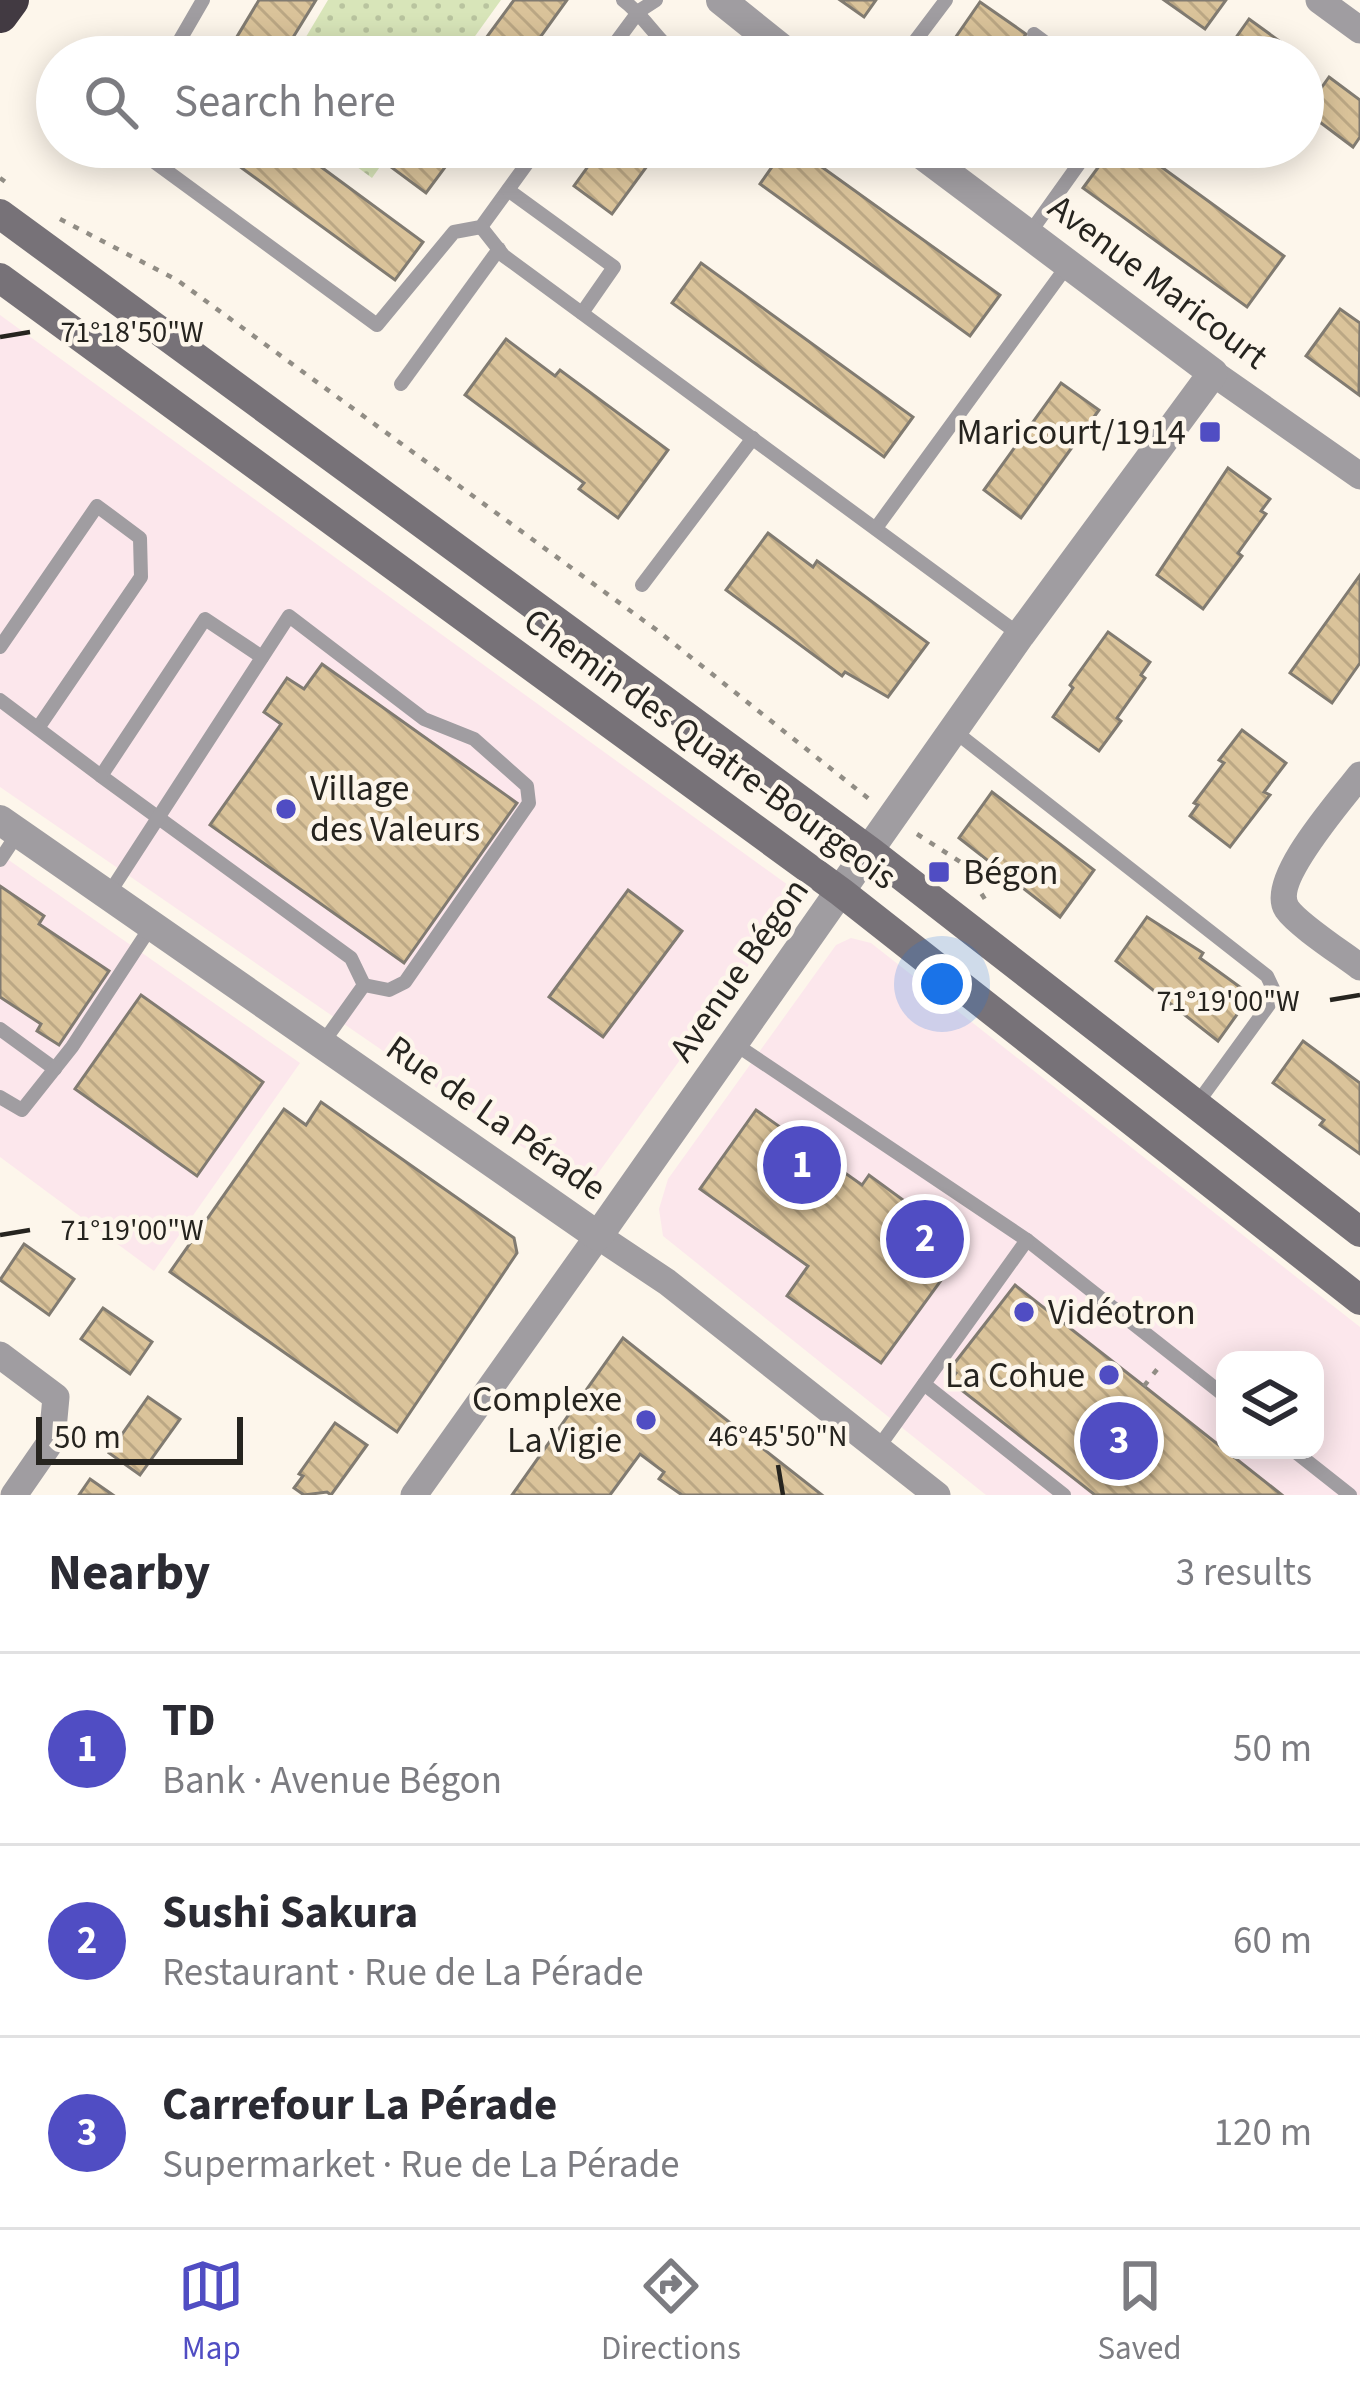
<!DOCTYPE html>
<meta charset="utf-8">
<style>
body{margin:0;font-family:"Source Sans 3",sans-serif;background:#f7f7f7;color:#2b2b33}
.controls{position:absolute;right:36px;bottom:36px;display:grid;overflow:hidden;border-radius:24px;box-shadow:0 6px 30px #0003}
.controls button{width:108px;height:108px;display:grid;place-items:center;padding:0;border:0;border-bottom:3px solid #e1e1e2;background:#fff;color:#2b2b33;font:60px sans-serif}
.scale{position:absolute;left:36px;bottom:30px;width:207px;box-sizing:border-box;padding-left:12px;border:6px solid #26241f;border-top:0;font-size:33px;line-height:42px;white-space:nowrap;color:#26241f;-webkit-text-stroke:9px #fdf6eb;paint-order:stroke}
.you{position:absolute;left:942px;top:984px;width:42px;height:42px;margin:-30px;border:9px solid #fff;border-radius:50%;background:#1a73e8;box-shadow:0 0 0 18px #1a73e833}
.badge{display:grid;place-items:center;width:78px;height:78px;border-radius:50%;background:#504dc3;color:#fff;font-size:39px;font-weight:700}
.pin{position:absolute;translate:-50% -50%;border:6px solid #fff;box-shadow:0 3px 12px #0006}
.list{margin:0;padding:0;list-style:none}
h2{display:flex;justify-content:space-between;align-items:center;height:156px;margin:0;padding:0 48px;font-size:51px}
h2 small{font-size:39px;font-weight:400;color:#7c7c81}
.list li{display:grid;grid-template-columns:78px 1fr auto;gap:36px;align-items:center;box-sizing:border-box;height:192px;padding:0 48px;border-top:3px solid #e1e1e2}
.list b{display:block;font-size:45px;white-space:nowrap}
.list p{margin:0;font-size:39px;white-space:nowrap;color:#7c7c81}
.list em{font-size:39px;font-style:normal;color:#7c7c81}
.icon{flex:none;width:66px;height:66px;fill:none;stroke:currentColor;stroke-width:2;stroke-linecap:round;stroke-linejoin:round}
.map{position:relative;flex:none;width:1360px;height:1495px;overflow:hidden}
.search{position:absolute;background:#fff;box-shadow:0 6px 30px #0003;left:36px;right:36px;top:36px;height:132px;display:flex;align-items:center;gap:30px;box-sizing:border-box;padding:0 42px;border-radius:66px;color:#7c7c81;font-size:45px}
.sheet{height:732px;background:#fff}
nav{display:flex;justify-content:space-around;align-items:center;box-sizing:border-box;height:168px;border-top:3px solid #e1e1e2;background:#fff;font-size:33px;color:#7c7c81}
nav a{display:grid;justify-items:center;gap:6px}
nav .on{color:#504dc3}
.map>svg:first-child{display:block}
</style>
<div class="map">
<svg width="1360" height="1495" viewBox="0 0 1360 1495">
<defs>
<pattern id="grass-dots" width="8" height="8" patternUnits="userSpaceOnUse" patternTransform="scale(3)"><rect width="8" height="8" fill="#d8e5b9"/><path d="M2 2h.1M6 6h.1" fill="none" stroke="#b9c49f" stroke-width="1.8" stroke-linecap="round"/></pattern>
<pattern id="building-back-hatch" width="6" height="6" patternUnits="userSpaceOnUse" patternTransform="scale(3)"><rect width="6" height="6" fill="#dac39a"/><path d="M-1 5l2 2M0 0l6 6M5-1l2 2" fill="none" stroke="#bba784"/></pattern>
</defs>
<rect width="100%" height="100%" fill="#fdf6eb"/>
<g fill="#fce7ec" fill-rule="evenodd">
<path d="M0,315L788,885L787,912L591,1183L585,1186L569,1179L0,787Z"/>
<path d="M0,854L300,1063L154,1271L0,1157Z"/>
<path d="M851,938L871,943L1360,1327V1495H986L663,1236L659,1209L668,1179L836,945ZM1225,1360H1315V1450H1225Z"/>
</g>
<g fill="url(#grass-dots)">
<path d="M328,0H501L460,57H294Z"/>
<path d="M330,147H394L372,178Z"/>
</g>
<g fill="url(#building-back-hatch)" stroke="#817b71" stroke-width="3">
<path d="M259,0H316L281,57H230L226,55Z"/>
<path d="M514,0H567L526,57H472Z"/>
<path d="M840,0H876L864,17Z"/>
<path d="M1164,0H1226L1205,29Z"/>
<path d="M980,2L1026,34L1010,57H942Z"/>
<path d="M1249,19L1300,56L1299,57H1231L1225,53Z"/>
<path d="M1329,77L1360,100V137L1353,147L1305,111Z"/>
<path d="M213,147H294L423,242L395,280Z"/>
<path d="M406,147H460L426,193L391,167Z"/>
<path d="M602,147H661L612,214L574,186Z"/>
<path d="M786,147H794L1000,295L970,336L760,184Z"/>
<path d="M1113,147H1134L1284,256L1247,307L1083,188Z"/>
<path d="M701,263L913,417L884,457L672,303Z"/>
<path d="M1340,309L1360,323L1359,395L1306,356Z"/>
<path d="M506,339L555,376L560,370L668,450L618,518L579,489L584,483L465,395Z"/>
<path d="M1061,383L1099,410L1021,518L984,490Z"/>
<path d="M1228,468L1270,499L1261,511L1266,514L1238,553L1242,556L1203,609L1157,575Z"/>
<path d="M768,533L813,567L817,561L928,643L888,697L845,672L842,676L726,590Z"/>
<path d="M1360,575V663L1332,703L1290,673Z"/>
<path d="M1108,632L1150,662L1141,675L1145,678L1117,718L1121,721L1099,751L1053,717L1073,688L1070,685Z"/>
<path d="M322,664L517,803L404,963L210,825L281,724L264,712L287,678L304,689Z"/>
<path d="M1242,730L1286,763L1264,792L1270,795L1230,847L1190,816L1198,805L1194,803L1224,763L1219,760Z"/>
<path d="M992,792L1094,870L1060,917L959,838Z"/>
<path d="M0,886L44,916L39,924L109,971L59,1045L37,1031L41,1024L0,997Z"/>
<path d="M628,890L682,931L603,1037L549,997Z"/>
<path d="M1147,917L1203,953L1200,958L1251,995L1218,1041L1116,961Z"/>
<path d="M141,995L263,1082L197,1176L75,1089Z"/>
<path d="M1303,1041L1360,1083V1154L1320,1125L1324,1120L1273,1083Z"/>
<path d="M321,1102L514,1238L517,1253L397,1432L170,1272L284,1109L306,1125Z"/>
<path d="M756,1110L862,1185L869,1175L966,1246L881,1363L787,1296L808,1266L700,1189Z"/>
<path d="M24,1244L74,1279L49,1315L0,1280Z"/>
<path d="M1015,1285L1144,1386L1282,1495H1095L950,1381L956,1373L950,1369Z"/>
<path d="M103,1308L152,1342L130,1374L81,1339Z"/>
<path d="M623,1338L682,1385L822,1495H682L659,1479L664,1472L640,1454L610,1495H512Z"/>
<path d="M148,1397L180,1419L140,1475L109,1453Z"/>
<path d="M335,1423L367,1445L331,1495L327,1492L304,1495L294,1488L303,1476L299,1474Z"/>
<path d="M90,1479L113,1495H79Z"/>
</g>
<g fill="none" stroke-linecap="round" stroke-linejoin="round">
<g stroke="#918d85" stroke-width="4.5" stroke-dasharray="6 9" stroke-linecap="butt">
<path d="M0,178L11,186"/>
<path d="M60,219L177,280L658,631L869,799"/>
<path d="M917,834L962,863L988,904"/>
<path d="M1144,1386L1159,1367"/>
</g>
<g stroke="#a09da1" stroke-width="14">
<path d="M623,0C645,16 657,41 679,57"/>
<path d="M1034,34L1065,57"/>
<path d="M170,57L203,0"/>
<path d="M605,57L639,11L656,0"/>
<path d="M903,57L946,0"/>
<path d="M134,147L377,325L454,232L481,227L539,147"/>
<path d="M508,190L614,267L582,313"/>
<path d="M481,227L504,256L1020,635"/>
<path d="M1029,234L1091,147"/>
<path d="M401,384L499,249"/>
<path d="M876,528L1067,266"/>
<path d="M642,585L753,438"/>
<path d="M0,647L97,506L140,538L141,577L38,728"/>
<path d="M262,657L205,619L101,776L351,958L364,985"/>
<path d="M0,700L101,776"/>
<path d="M953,730L1267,976L1276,995L1196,1105"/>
<path d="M0,860L18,833"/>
<path d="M108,895L289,616L424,719L474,739L527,786L529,803L405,982L389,990L364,985L322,1044"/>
<path d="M0,1029L55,1069"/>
<path d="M735,1044L1027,1240L1225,1396"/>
<path d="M0,1097L22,1110L72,1047L152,925"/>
<path d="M924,1384L1064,1495"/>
<path d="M878,1448L1027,1240"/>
<path d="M1293,1450L1350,1495"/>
</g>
<g stroke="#a09da1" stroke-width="27">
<path d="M1319,0L1360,30"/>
<path d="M1213,373L1360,476"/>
<path d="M1360,775C1342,799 1268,881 1287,909C1298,925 1343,954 1360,967"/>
<path d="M0,1355L56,1397L52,1440L14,1495"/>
<path d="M414,1495L598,1236L667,1282L937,1495"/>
</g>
<g stroke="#a09da1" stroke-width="30">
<path d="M721,0L792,57"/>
<path d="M0,820L598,1236L1020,635L1213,373L912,147"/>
</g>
<g stroke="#777278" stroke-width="30">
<path d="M0,214L871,852L1360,1232"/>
<path d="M0,278L841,892L1360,1300"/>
</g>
<path stroke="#423a42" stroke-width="36" d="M0,15L11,0"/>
</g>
<path fill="none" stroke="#26241f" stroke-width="4.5" d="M0,337L30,332M1330,1000L1360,995M0,1235L30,1230M778,1465L783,1495"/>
<g fill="#504dc3" stroke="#fdf6eb" stroke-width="4.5">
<rect x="1198" y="420" width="24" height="24" rx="6"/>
<circle cx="286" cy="809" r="12"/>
<rect x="927" y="860" width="24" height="24" rx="6"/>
<circle cx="1024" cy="1312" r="12"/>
<circle cx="1109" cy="1375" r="12"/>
<circle cx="646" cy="1420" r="12"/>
</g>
<g text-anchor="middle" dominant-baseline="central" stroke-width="9" stroke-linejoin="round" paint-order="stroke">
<g font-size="36" fill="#26241f" stroke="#fdf6eb">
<text transform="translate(1158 282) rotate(37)">Avenue Maricourt</text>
<text transform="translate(710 749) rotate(36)">Chemin des Quatre-Bourgeois</text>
<text transform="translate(739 970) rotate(-55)">Avenue Bégon</text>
<text transform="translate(496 1118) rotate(35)">Rue de La Pérade</text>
</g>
<g font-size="36" fill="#26241f" stroke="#fdf6eb" text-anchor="end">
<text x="1186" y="432">Maricourt/1914</text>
<text x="310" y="788" text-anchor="start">Village<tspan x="310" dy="41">des Valeurs</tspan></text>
<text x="963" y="872" text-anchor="start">Bégon</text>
<text x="1048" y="1312" text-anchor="start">Vidéotron</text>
<text x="1085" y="1375">La Cohue</text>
<text x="622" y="1399">Complexe<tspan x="622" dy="41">La Vigie</tspan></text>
</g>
</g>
<g font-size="30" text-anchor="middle" fill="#26241f" stroke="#fdf6eb" stroke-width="9" stroke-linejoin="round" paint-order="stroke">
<text x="132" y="342">71°18'50"W</text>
<text x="1228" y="1011">71°19'00"W</text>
<text x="132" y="1240">71°19'00"W</text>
<text x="778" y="1446">46°45'50"N</text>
</g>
</svg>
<div class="controls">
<button><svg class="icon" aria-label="layers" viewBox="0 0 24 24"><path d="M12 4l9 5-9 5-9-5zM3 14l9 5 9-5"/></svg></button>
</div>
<div class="scale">50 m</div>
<div class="you"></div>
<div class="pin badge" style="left:802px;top:1165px">1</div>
<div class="pin badge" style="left:925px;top:1239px">2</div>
<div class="pin badge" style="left:1119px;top:1441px">3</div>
<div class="search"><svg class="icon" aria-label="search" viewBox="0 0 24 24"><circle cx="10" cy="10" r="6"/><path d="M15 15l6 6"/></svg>Search here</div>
</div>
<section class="sheet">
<h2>Nearby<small>3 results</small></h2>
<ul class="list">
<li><span class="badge">1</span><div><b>TD</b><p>Bank · Avenue Bégon</p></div><em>50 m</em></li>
<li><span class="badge">2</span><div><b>Sushi Sakura</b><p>Restaurant · Rue de La Pérade</p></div><em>60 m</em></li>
<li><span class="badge">3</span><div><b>Carrefour La Pérade</b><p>Supermarket · Rue de La Pérade</p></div><em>120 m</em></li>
</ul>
</section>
<nav>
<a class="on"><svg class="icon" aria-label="map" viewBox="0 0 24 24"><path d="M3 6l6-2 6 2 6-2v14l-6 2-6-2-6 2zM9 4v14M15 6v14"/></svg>Map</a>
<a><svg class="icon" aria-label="directions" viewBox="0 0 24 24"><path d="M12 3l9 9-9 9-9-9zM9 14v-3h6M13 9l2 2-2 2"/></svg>Directions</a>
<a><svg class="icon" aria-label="saved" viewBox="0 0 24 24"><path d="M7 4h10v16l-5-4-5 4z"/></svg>Saved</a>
</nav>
